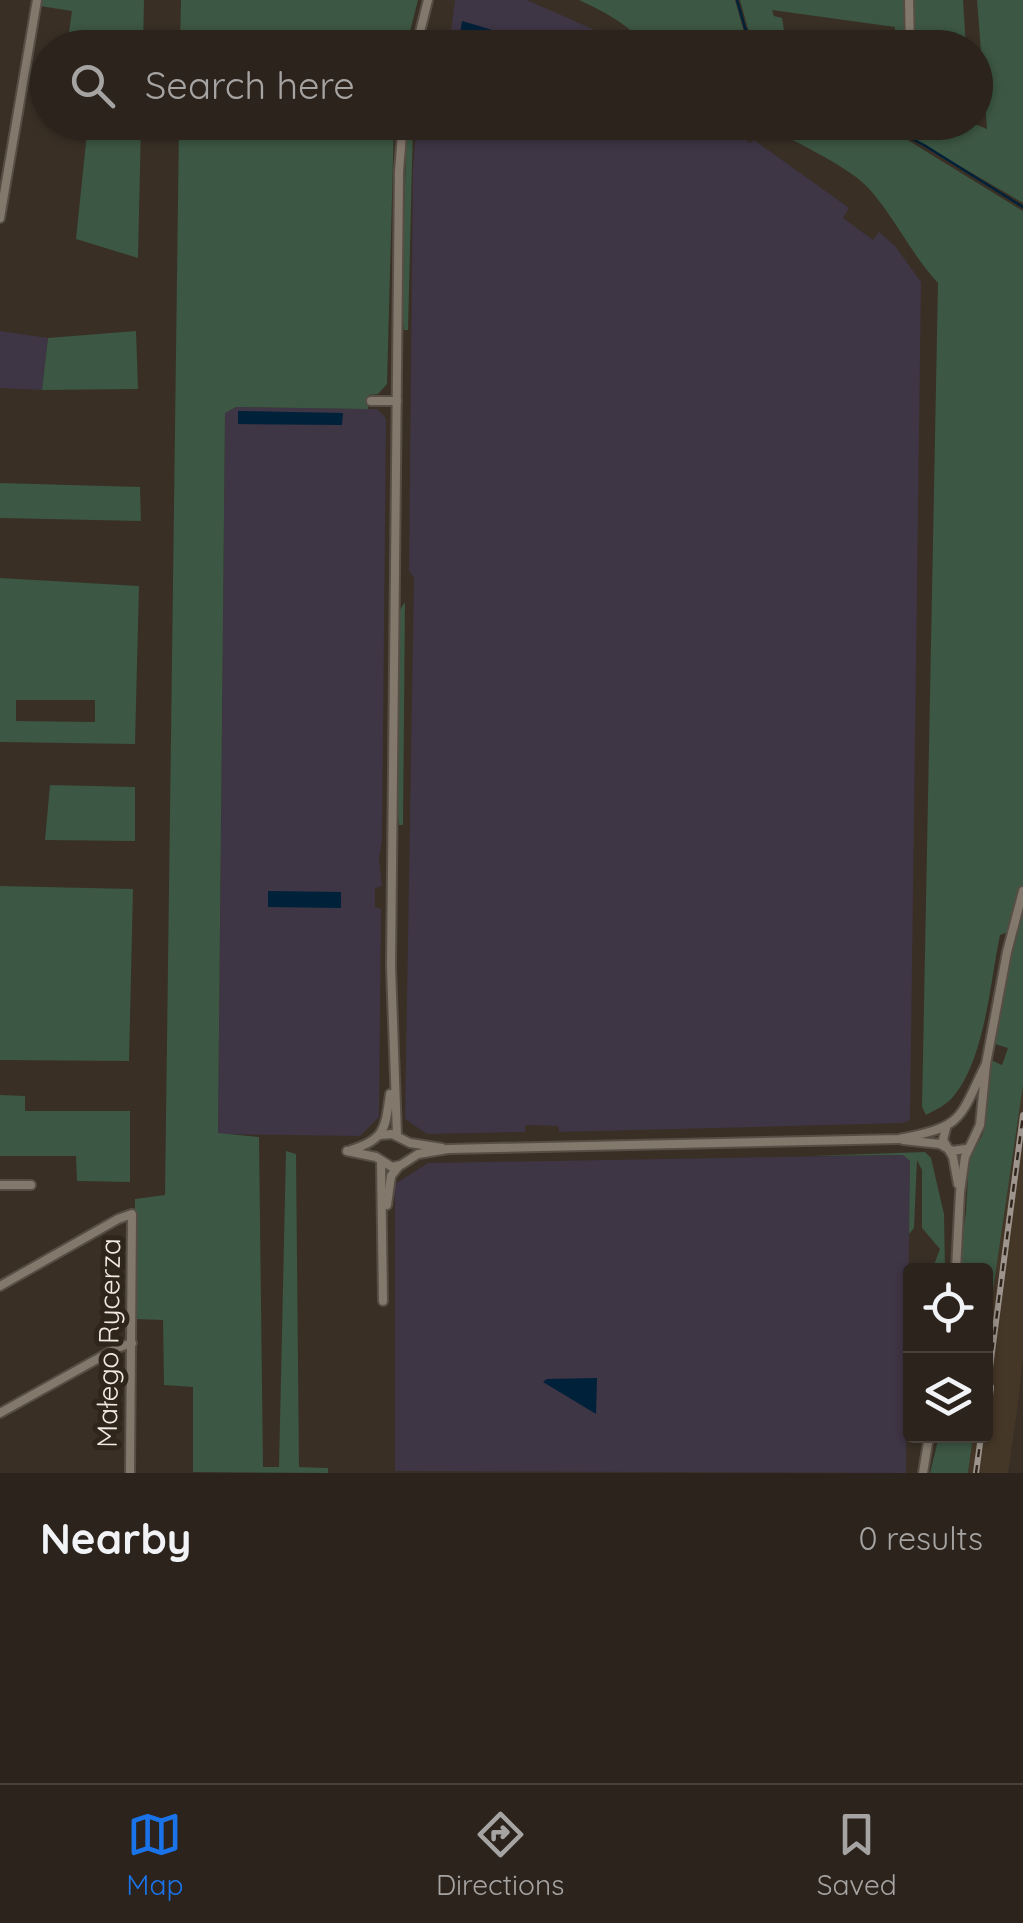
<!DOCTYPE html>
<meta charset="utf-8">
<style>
body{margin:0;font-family:Quicksand,sans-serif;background:#332b25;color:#f1f3f6}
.controls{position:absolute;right:30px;bottom:30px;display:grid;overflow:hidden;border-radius:10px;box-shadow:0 2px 8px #0004}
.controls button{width:90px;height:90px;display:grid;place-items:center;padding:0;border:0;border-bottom:2px solid #47403b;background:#2b231c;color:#f1f3f6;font:50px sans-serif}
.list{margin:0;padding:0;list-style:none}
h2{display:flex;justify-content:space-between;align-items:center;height:130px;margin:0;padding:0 40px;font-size:42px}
h2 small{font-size:32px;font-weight:400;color:#a6a4a3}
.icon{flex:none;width:55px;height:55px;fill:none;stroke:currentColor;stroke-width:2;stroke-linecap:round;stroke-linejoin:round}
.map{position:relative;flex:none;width:1023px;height:1473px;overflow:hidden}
.search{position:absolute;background:#2b231c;box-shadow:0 2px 8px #0004;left:30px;right:30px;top:30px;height:110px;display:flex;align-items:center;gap:25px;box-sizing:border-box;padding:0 35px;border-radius:55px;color:#a6a4a3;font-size:38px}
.sheet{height:310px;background:#2b231c}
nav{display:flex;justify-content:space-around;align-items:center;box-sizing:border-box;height:140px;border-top:2px solid #47403b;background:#2b231c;font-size:28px;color:#a6a4a3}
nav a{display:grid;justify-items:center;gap:5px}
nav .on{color:#1a73e8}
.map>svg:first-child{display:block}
</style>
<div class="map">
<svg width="1023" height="1473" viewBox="0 0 1023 1473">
<rect width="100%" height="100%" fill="#392f25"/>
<g fill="#3e3545">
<path d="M455,0H527L606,35L624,47L449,48Z"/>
<path d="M417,123H729L749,137L747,141L750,143L754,140L849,208L843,218L873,240L879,232L895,246L921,282L910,1120L903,1123L559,1132L558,1126L525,1125V1132L427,1134L405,1119L414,578L409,571L413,167Z"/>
<path d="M0,331L48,338L42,390L0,388Z"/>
<path d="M236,407L377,409L386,418L382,840L379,859L382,886L375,888V907L381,909L379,1117L360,1136L218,1134L225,413Z"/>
<path d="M903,1155L910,1161L906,1473L395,1471V1184L428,1163Z"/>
</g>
<path fill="#453727" d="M1023,1085V1358L1017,1411L1008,1473H968L973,1436H986V1339Z"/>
<g fill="#3c5743" fill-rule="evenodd">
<path d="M41,0H144L143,47H96V44L68,40L72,11L40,6Z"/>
<path d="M181,0H418L406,47L180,48Z"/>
<path d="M579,0H735L744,32L753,47H645C630,24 604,12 579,0Z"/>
<path d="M740,0H907V47H893L895,27L772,10L774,16L782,18L784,30L794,47H761L748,29Z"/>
<path d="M912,0H963L966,47L911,48Z"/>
<path d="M977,0H1023V203L886,123H972L987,129Z"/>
<path d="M88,123H141L138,258L76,239Z"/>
<path d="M179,123H394L387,384L378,394L369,395L368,409L236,407L225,413L218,1133L259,1137L263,1467H279L286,1151L296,1154L299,1467L328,1468V1473L193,1472V1387L164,1385L163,1320L135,1319V1199L165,1195Z"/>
<path d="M407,123H413L408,330H404L401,308Z"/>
<path d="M760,123H871L906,139L1023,211V1085L986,1339V1270H958L966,1212L969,1158L983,1134L986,1081L991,1060L1002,1065L1008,1048L995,1044L1016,929L1000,935C990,982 985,1061 952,1098C945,1106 935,1110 926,1115L922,1107L938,283C910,254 885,198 856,177C827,156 791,140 760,123Z"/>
<path d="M136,331L138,389L42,390L48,338Z"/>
<path d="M0,483L140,487L141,521L0,518Z"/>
<path d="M0,578L139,586L135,744L0,742ZM16,700H95V722L16,721Z"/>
<path d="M405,602L403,825H399L396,789L398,613Z"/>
<path d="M50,785L135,787V841L45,840Z"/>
<path d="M0,886L133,889L129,1061L0,1060Z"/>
<path d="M0,1095L25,1096V1111H130V1182L77,1181L76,1156H0Z"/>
<path d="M925,1152L931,1158L944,1214L945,1270H932L940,1249L922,1228V1170L917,1160L914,1228L909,1234L910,1161L903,1155L807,1156Z"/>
<path d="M939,1436H973L968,1473H930Z"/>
</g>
<g fill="#00213a">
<path d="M462,21L529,41L528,47H458Z"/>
<path d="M238,411L343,413L342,425L238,424Z"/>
<path d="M268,891L341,892V908L268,907Z"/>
<path d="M597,1378L596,1414L543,1382L547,1379Z"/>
</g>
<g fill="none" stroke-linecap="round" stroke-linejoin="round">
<g stroke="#00213a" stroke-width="2.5">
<path d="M737,0L745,28L758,48"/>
<path d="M880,122L924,145L1023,207"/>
</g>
<g stroke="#564e45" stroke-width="12">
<g id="minor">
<path d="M909,0L910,48"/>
<path d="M416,48L428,0"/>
<path d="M0,218L37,0"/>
<path d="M371,401H397"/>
<path d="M946,1128L943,1140L953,1157L958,1184"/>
<path d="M380,1135L392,1134L410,1143L442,1148"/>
<path d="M397,1135L391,967L399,171L403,122"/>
<path d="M903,1140L940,1144L952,1151L966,1149"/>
<path d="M351,1150C386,1139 385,1128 390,1094"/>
<path d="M347,1151L376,1157L392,1167L401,1165L418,1154L448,1149L899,1139C964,1126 958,1121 986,1064"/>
<path d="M381,1161L383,1301"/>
<path d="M0,1185H31"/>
<path d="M387,1205L391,1176L398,1167"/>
<path d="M956,1270L960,1192L965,1157L980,1125L986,1064L1007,952L1023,891"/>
<path d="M0,1286L118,1219L132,1214L130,1473"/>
<path d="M0,1413L117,1348L132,1343"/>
<path d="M923,1473L929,1436"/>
</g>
</g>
<use href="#minor" stroke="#83786c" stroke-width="8"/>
<g stroke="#9e968e" stroke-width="6">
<g id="rail">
<path d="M986,1398L1023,1115"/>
<path d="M986,1432L991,1387"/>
<path d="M976,1473L981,1436"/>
</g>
</g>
<use href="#rail" stroke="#2f251b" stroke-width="2.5" stroke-dasharray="8" stroke-linecap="butt"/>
</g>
<g text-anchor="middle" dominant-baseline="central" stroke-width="10" stroke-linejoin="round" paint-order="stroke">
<g font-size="28" fill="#f0eae3" stroke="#2f251b">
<text transform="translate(108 1343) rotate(-89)">Małego Rycerza</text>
</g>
</g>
</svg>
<div class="controls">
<button><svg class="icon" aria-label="locate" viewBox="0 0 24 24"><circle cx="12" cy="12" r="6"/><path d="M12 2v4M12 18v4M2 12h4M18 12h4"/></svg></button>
<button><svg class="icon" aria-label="layers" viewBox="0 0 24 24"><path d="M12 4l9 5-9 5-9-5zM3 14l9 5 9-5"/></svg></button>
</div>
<div class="search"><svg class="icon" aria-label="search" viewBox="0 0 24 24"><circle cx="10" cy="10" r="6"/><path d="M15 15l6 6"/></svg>Search here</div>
</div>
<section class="sheet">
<h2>Nearby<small>0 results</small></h2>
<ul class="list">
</ul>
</section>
<nav>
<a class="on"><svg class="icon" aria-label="map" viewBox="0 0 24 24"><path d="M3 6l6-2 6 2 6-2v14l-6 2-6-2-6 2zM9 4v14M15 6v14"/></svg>Map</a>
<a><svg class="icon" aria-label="directions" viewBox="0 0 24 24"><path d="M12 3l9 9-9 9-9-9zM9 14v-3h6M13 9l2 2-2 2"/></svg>Directions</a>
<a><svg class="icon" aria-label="saved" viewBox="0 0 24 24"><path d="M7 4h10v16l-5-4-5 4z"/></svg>Saved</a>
</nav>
